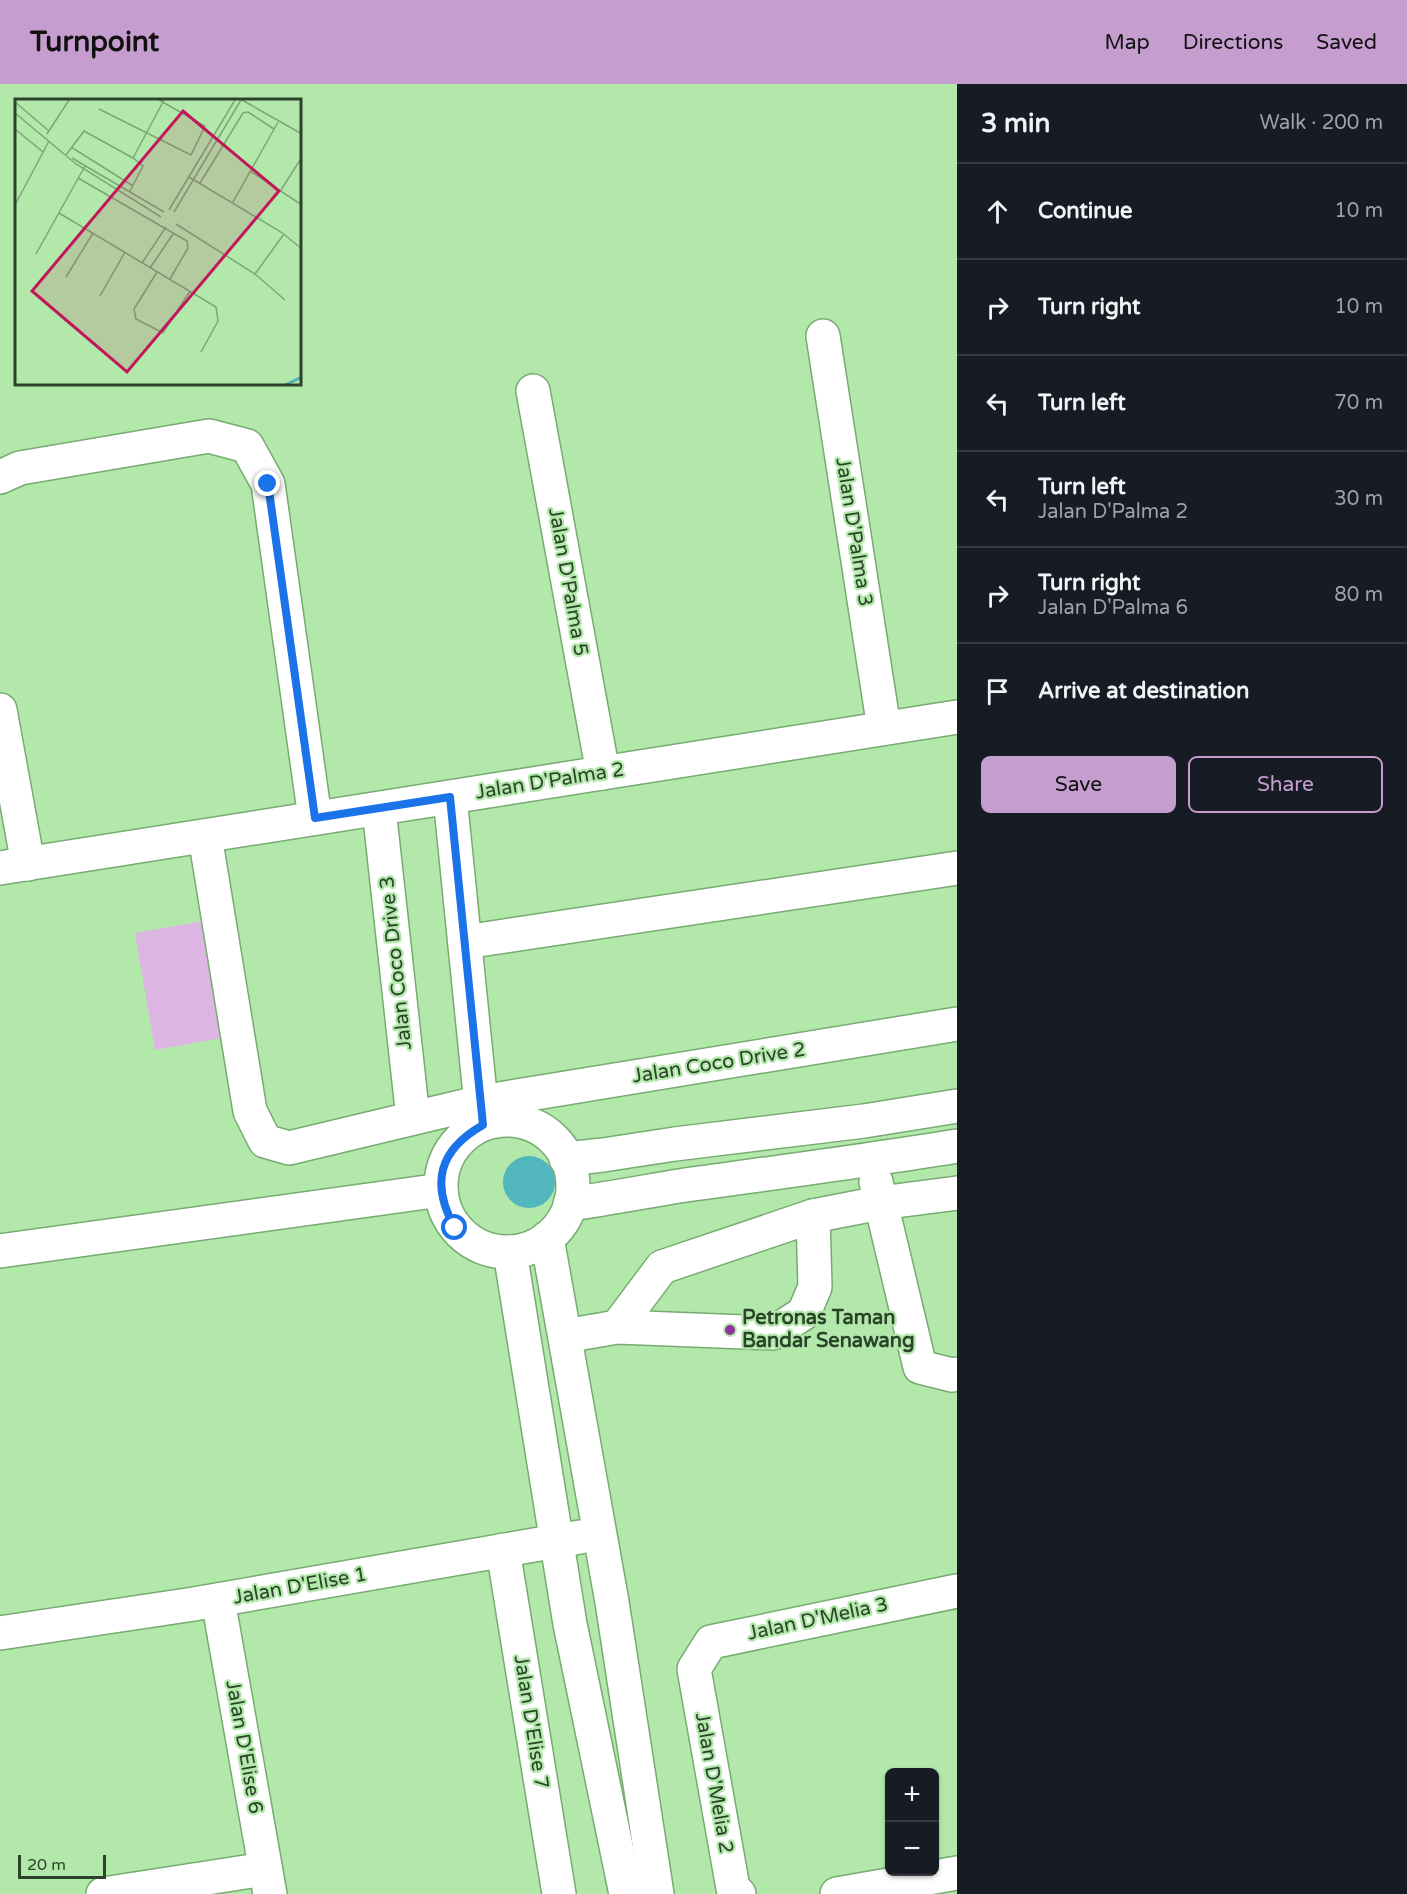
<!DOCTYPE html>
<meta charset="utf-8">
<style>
body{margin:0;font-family:"Varela Round",sans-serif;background:#242831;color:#f1f3f6}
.controls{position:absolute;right:18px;bottom:18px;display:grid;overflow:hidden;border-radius:9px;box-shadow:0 2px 4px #0004}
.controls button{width:54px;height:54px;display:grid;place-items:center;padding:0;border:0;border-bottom:2px solid #363941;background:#171b24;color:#f1f3f6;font:30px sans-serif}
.scale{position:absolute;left:18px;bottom:15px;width:88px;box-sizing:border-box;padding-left:6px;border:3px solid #2c422a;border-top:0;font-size:16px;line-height:21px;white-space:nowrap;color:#2c422a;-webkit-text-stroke:4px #b2e9ab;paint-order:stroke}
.stop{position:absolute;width:18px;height:18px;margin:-14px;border:4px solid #1a73e8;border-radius:50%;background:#fff}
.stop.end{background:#1a73e8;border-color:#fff;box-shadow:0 2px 6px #0008}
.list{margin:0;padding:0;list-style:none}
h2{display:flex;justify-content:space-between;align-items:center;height:78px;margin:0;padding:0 24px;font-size:26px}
h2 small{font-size:20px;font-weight:400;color:#9ea1a6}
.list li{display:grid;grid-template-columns:39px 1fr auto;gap:18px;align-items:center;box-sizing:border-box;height:96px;padding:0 24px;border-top:2px solid #363941}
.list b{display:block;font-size:22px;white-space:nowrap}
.list p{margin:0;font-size:20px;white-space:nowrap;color:#9ea1a6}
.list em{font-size:20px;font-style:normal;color:#9ea1a6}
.actions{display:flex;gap:12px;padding:18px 24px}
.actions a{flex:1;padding:14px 0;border:2px solid #c59dce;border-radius:9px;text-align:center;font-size:21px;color:#c59dce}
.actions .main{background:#c59dce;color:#111}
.icon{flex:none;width:33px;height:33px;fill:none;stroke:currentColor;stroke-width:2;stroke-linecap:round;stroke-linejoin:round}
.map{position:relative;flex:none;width:957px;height:1810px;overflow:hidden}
header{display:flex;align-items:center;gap:36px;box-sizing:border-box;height:84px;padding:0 30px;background:#c59dce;color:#111}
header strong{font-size:28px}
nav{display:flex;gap:33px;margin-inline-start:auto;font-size:21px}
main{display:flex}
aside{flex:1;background:#171b24}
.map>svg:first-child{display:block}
</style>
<header>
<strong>Turnpoint</strong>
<nav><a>Map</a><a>Directions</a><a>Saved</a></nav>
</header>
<main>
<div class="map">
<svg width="957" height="1810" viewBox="0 0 957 1810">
<rect width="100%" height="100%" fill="#b2e9ab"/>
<path fill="#ddb5e3" d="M208,836L228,953L155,966L135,849Z"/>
<circle fill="#51b6be" cx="529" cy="1098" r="26"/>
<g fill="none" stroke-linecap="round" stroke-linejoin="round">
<g stroke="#77ab71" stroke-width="36">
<g id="minor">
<path d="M823,252L884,644"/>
<path d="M533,307L603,689"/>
<path d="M0,393L20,384L209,352L247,362L268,400L315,734"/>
<path d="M0,626L28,780"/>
<path d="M450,713L483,1040"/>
<path d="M379,725L413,1034"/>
<path d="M205,752L250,1027L265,1057L289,1064L481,1018L957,940"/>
<path d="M0,784L957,633"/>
<path d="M465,858L957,784"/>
<circle cx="507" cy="1102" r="66"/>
<path d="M566,1075L603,1071L675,1060L864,1037L957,1022"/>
<path d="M876,1098L920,1283L952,1291L957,1290"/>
<path d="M570,1120C607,1115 643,1108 679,1102C772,1089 865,1077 957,1062"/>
<path d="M547,1154L612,1518L657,1810"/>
<path d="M0,1167L441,1106"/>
<path d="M510,1168L570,1540L626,1810"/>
<path d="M617,1243L773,1249L804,1229L815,1203L813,1132"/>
<path d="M565,1252L617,1243L662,1183L813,1132L880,1119L957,1109"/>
<path d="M503,1466L559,1810"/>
<path d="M218,1516L270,1810"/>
<path d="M0,1549L194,1520L580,1453"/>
<path d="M103,1810L265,1785"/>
<path d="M739,1810L733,1804L694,1585L711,1558L957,1507"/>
<path d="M837,1810L957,1789"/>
</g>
</g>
<use href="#minor" stroke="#fff" stroke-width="33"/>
</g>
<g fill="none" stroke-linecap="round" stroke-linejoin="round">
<path stroke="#1a73e8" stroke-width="8" d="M268,400L315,734L450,713L483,1041C439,1066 430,1099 455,1144"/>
</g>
<circle fill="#8f339e" stroke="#b2e9ab" stroke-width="2" cx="730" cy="1246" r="6"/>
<g text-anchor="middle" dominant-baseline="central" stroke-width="4.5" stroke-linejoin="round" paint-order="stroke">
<g font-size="20" fill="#2c422a" stroke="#b2e9ab">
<text transform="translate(854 448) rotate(81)">Jalan D'Palma 3</text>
<text transform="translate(568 498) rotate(80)">Jalan D'Palma 5</text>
<text transform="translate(550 697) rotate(-9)">Jalan D'Palma 2</text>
<text transform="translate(396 879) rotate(-96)">Jalan Coco Drive 3</text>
<text transform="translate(719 979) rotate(-9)">Jalan Coco Drive 2</text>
<text transform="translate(300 1502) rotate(-10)">Jalan D'Elise 1</text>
<text transform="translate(818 1535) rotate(-12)">Jalan D'Melia 3</text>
<text transform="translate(531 1638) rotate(81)">Jalan D'Elise 7</text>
<text transform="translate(244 1663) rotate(80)">Jalan D'Elise 6</text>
<text transform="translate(714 1699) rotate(80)">Jalan D'Melia 2</text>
</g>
<g font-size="20" font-weight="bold" fill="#2c422a" stroke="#b2e9ab" text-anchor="start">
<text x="742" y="1234">Petronas Taman<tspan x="742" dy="23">Bandar Senawang</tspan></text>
</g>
</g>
<g transform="translate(15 15)">
<rect width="286" height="286" fill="#b2e9ab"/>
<path fill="none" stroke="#51b6be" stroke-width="3" d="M270,286L287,278"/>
<path fill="none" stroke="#7ca677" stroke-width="1.5" d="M227,1L287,35M0,3L34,32M84,10L176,56L190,27L144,1M0,14L61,65L146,118M0,30L28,53M32,35L54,1M56,48L118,87M51,56L69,32L118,59L128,67L115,92M57,59L149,113M118,59L149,1M235,72L287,106M174,78L266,133L287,150M63,79L172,142L173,149L155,180M185,84L228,14L233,13L259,30M266,91L287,58M218,103L263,23M0,106L34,42M154,111L220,1M159,113L226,1M44,114L201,208L203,222L186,253M161,125L240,175L270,201M21,155L70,67M127,164L151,128M135,169L158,135M142,173L119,210L121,220L148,234L175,192M240,175L269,135M51,178L78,134M85,197L110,153"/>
<path fill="#c2185b" fill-opacity="0.15" stroke="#c2185b" stroke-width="3" d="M168,12L264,92L112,273L17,192Z"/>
<rect width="286" height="286" fill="none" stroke="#2c422a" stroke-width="3"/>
</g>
</svg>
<div class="controls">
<button>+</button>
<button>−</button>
</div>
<div class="scale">20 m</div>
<div class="stop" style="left:455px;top:1144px"></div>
<div class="stop end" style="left:268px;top:400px"></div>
</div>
<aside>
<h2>3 min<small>Walk · 200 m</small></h2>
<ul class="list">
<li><svg class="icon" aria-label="ahead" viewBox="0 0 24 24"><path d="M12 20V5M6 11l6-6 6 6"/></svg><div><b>Continue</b></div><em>10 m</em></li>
<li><svg class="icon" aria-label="right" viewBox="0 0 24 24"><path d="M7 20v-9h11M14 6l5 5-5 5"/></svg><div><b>Turn right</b></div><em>10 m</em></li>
<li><svg class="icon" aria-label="left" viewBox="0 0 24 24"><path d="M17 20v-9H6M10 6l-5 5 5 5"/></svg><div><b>Turn left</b></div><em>70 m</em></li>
<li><svg class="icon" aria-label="left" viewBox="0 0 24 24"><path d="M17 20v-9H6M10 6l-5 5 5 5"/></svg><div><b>Turn left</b><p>Jalan D'Palma 2</p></div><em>30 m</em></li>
<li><svg class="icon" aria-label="right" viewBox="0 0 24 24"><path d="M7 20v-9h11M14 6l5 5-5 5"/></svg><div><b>Turn right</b><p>Jalan D'Palma 6</p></div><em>80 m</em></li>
<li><svg class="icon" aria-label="arrive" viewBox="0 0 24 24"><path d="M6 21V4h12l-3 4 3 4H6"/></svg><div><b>Arrive at destination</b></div></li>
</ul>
<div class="actions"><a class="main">Save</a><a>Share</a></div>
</aside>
</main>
